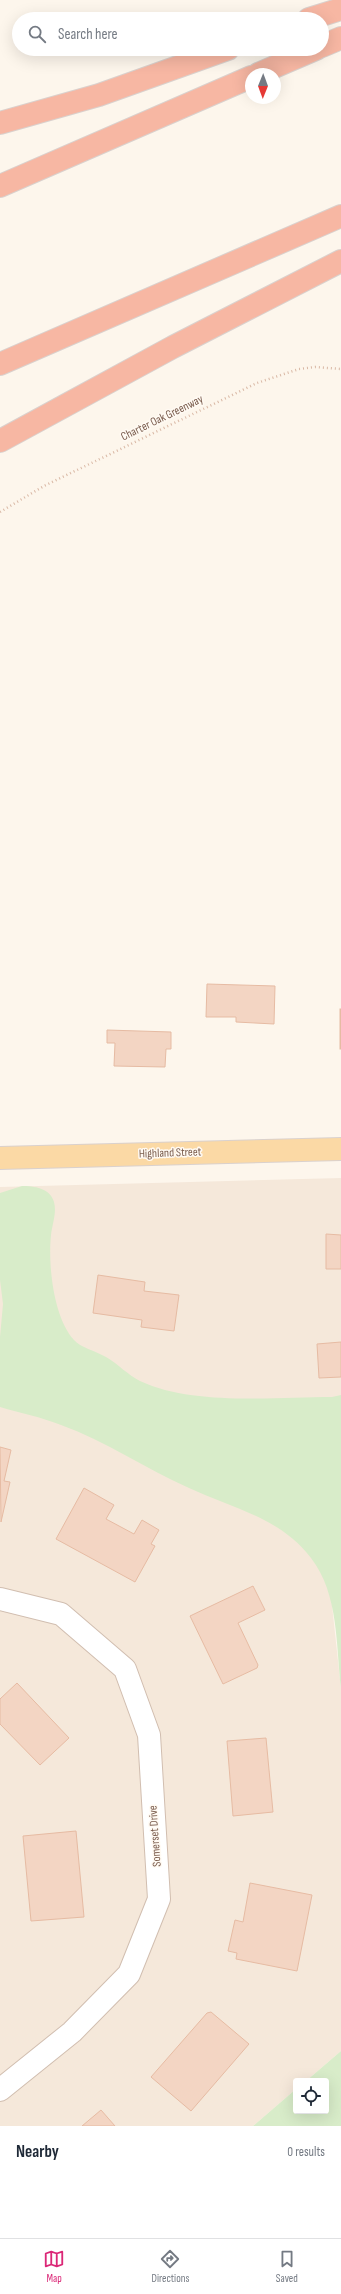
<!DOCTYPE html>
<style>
body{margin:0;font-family:"Sofia Sans Condensed",sans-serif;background:#f6f6f7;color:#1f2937}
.controls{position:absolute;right:12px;bottom:12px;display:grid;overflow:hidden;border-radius:4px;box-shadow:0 4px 16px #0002}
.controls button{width:36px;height:36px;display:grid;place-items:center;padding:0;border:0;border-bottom:1px solid #e0e1e3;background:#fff;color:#1f2937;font:20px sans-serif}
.compass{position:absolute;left:245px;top:68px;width:36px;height:36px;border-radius:50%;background:#fff;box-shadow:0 4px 16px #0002;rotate:181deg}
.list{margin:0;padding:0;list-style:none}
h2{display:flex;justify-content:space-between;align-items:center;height:52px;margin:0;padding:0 16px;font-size:17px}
h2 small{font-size:13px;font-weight:400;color:#747a83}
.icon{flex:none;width:22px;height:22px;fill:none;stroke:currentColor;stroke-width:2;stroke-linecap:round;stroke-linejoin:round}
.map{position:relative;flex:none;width:341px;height:2126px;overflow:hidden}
.search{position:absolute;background:#fff;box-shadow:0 4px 16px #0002;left:12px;right:12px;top:12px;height:44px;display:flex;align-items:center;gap:10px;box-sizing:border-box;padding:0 14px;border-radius:22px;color:#747a83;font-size:15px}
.sheet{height:112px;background:#fff}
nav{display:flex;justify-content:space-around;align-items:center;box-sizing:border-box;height:56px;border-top:1px solid #e0e1e3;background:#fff;font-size:11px;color:#747a83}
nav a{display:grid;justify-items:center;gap:2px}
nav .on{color:#db2777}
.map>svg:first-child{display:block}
</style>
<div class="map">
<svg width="341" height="2126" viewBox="0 0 341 2126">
<rect width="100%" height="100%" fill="#fdf6ec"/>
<path fill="#f5e8da" d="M341,1178V1521H323L341,1689V2051L306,2081H296V2089L253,2126H0V1187Z"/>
<g fill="#d8ecc9">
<path d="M22,1186C34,1186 50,1188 54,1202C57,1213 52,1225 51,1235C48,1264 53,1317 74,1340C81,1348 96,1351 106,1357C118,1364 128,1375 140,1381C194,1406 273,1397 332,1397L341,1395V1689C336,1646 339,1594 311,1558C281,1518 232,1508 189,1488C146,1469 106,1441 61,1425C41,1417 20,1413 0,1407V1337L3,1304L0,1280V1193Z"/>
<path d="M341,2051V2126H253L296,2089V2111H326V2081H306Z"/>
</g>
<g fill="#f3d5c3" stroke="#e6bba3">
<path d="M207,984L275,986L274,1024L236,1022V1017H206Z"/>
<rect x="340" y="1009" width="1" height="40"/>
<path d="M107,1030L171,1032V1049H166L165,1067L114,1066L115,1043H107Z"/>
<path d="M326,1234L341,1235V1269H326Z"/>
<path d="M98,1275L145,1282L144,1291L179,1295L174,1331L141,1327L142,1320L93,1313Z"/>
<path d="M341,1342V1377L319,1378L317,1344Z"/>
<path d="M0,1447L11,1450L4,1481L10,1482L1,1522Z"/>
<path d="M84,1488L114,1505L106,1519L134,1534L142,1520L159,1530L151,1544L155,1546L135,1582L56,1539Z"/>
<path d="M253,1586L265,1610L238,1623L258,1665L257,1668L223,1684L190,1616Z"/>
<path d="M17,1683L69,1738L40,1765L0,1724V1699Z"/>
<path d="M266,1738L273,1812L233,1816L227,1741Z"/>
<path d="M76,1831L84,1917L31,1921L23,1836Z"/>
<path d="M250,1883L312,1895L297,1971L236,1959L237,1953L228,1951L235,1920L243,1922Z"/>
<path d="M211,2012L249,2044L191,2111L151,2077L207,2013Z"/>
<path d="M101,2110L115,2126H82Z"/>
</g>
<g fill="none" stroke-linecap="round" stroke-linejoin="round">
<g stroke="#d1beb0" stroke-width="24">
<path id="minor" d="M0,1599L61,1614L125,1669L149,1735L159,1899L129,1974L72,2032L0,2090"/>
</g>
<g stroke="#dad1cd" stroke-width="24">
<path id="major" d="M0,1158L341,1149"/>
</g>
<g stroke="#dad1cd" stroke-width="24">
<g id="highway">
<path d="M309,19L341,9"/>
<path d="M322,46L341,38"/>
<path d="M258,74L316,49"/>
<path d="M0,123L99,95L228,49"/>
<path d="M0,186L251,77"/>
<path d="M0,364L341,216"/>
<path d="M0,441L173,347L341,261"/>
</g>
</g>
<path stroke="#d9b8a5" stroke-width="2.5" stroke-dasharray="1 3" stroke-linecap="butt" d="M0,512L44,486L257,383L299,369L315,367L341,369"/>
<use href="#minor" stroke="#fff" stroke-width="22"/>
<use href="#major" stroke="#fbd9a5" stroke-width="22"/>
<use href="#highway" stroke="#f7b7a3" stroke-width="22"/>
</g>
<g text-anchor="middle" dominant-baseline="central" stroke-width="3" stroke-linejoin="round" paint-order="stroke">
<g font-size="12" fill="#7a5c4d" stroke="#fffaf3">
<text transform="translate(162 418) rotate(-26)">Charter Oak Greenway</text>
<text transform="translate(170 1153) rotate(-2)">Highland Street</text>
<text transform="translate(155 1836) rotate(-94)">Somerset Drive</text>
</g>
</g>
</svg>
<div class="controls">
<button><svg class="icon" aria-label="locate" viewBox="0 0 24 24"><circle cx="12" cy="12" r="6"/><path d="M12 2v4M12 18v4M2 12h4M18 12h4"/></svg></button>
</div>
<svg class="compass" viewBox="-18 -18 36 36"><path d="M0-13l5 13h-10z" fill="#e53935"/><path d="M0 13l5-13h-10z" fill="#747a83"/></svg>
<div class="search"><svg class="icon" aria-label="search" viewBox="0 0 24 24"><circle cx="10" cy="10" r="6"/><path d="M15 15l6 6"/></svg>Search here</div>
</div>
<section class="sheet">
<h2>Nearby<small>0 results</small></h2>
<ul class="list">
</ul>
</section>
<nav>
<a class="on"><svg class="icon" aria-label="map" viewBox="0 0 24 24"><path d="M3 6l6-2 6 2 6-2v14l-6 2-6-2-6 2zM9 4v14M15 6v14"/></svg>Map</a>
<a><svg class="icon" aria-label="directions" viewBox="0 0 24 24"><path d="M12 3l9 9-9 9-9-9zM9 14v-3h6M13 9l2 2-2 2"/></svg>Directions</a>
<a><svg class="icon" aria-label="saved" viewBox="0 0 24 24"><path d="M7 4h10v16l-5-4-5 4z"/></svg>Saved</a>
</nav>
